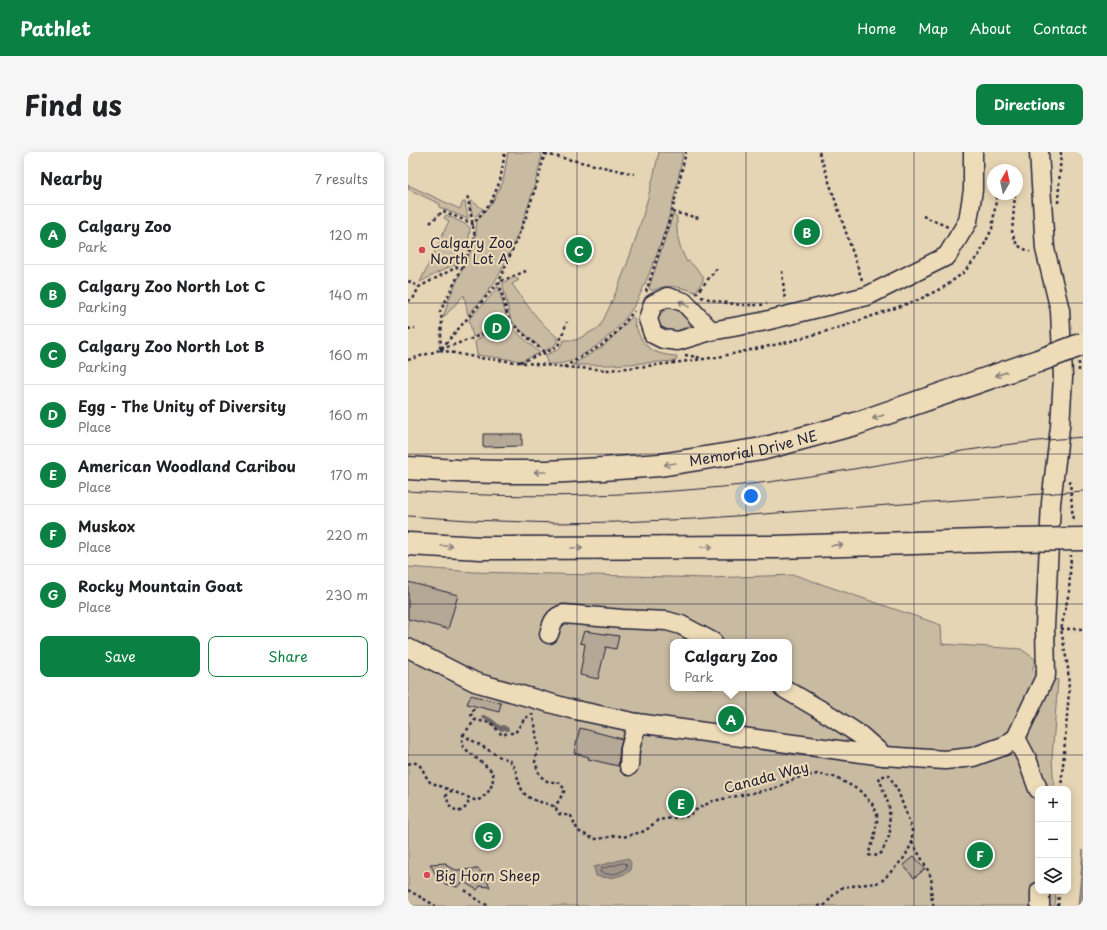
<!DOCTYPE html>
<meta charset="utf-8">
<style>
body{margin:0;font-family:"Playpen Sans",sans-serif;background:#f6f6f6;color:#202124}
.controls{position:absolute;right:12px;bottom:12px;display:grid;overflow:hidden;border-radius:8px;box-shadow:0 2px 10px #0003}
.controls button{width:36px;height:36px;display:grid;place-items:center;padding:0;border:0;border-bottom:1px solid #e0e0e0;background:#fff;color:#202124;font:20px sans-serif}
.compass{position:absolute;left:579px;top:12px;width:36px;height:36px;border-radius:50%;background:#fff;box-shadow:0 2px 10px #0003;rotate:9deg}
.you{position:absolute;left:343px;top:344px;width:14px;height:14px;margin:-10px;border:3px solid #fff;border-radius:50%;background:#1a73e8;box-shadow:0 0 0 6px #1a73e833}
.badge{display:grid;place-items:center;width:26px;height:26px;border-radius:50%;background:#0b8043;color:#fff;font-size:13px;font-weight:700}
.pin{position:absolute;translate:-50% -50%;border:2px solid #fff;box-shadow:0 1px 4px #0006}
.popup{position:absolute;left:262px;top:487px;width:122px;height:52px;box-sizing:border-box;display:grid;place-content:center;border-radius:8px;background:#fff;filter:drop-shadow(0 1px 3px #0005);font-size:13px;white-space:nowrap;color:#757577}
.popup b{font-size:15px;color:#202124}
.popup::after{content:'';position:absolute;left:50%;top:100%;margin-left:-8px;border:8px solid transparent;border-top-color:#fff}
.list{margin:0;padding:0;list-style:none}
h2{display:flex;justify-content:space-between;align-items:center;height:52px;margin:0;padding:0 16px;font-size:17px}
h2 small{font-size:13px;font-weight:400;color:#757577}
.list li{display:grid;grid-template-columns:26px 1fr auto;gap:12px;align-items:center;box-sizing:border-box;height:60px;padding:0 16px;border-top:1px solid #e0e0e0}
.list b{display:block;font-size:15px;white-space:nowrap}
.list p{margin:0;font-size:13px;white-space:nowrap;color:#757577}
.list em{font-size:13px;font-style:normal;color:#757577}
.actions{display:flex;gap:8px;padding:12px 16px}
.actions a{flex:1;padding:9px 0;border:1px solid #0b8043;border-radius:8px;text-align:center;font-size:14px;color:#0b8043}
.actions .main{background:#0b8043;color:#fff}
.icon{flex:none;width:22px;height:22px;fill:none;stroke:currentColor;stroke-width:2;stroke-linecap:round;stroke-linejoin:round}
.map{position:relative;flex:none;width:675px;height:754px;overflow:hidden;border-radius:8px}
header{display:flex;align-items:center;gap:24px;box-sizing:border-box;height:56px;padding:0 20px;background:#0b8043;color:#fff}
header strong{font-size:19px}
nav{display:flex;gap:22px;margin-inline-start:auto;font-size:14px}
.intro{display:flex;align-items:center;justify-content:space-between;box-sizing:border-box;height:96px;padding:0 24px}
h1{margin:0;font-size:28px}
.button{padding:10px 18px;border-radius:8px;background:#0b8043;color:#fff;font-size:14px;font-weight:700}
main{display:flex;gap:24px;padding:0 24px}
aside{flex:1;background:#fff;border-radius:8px;box-shadow:0 2px 10px #0003}
.map>svg:first-child{display:block}
</style>
<header>
<strong>Pathlet</strong>
<nav><a>Home</a><a>Map</a><a>About</a><a>Contact</a></nav>
</header>
<div class="intro"><h1>Find us</h1><a class="button">Directions</a></div>
<main>
<aside>
<h2>Nearby<small>7 results</small></h2>
<ul class="list">
<li><span class="badge">A</span><div><b>Calgary Zoo</b><p>Park</p></div><em>120 m</em></li>
<li><span class="badge">B</span><div><b>Calgary Zoo North Lot C</b><p>Parking</p></div><em>140 m</em></li>
<li><span class="badge">C</span><div><b>Calgary Zoo North Lot B</b><p>Parking</p></div><em>160 m</em></li>
<li><span class="badge">D</span><div><b>Egg - The Unity of Diversity</b><p>Place</p></div><em>160 m</em></li>
<li><span class="badge">E</span><div><b>American Woodland Caribou</b><p>Place</p></div><em>170 m</em></li>
<li><span class="badge">F</span><div><b>Muskox</b><p>Place</p></div><em>220 m</em></li>
<li><span class="badge">G</span><div><b>Rocky Mountain Goat</b><p>Place</p></div><em>230 m</em></li>
</ul>
<div class="actions"><a class="main">Save</a><a>Share</a></div>
</aside>
<div class="map">
<svg width="675" height="754" viewBox="0 0 675 754">
<rect width="100%" height="100%" fill="#e6d5b4"/>
<filter id="ink" filterUnits="userSpaceOnUse"><feTurbulence type="fractalNoise" baseFrequency=".025" numOctaves="2"/><feDisplacementMap in="SourceGraphic" scale="8" xChannelSelector="R" yChannelSelector="G"/><feConvolveMatrix kernelMatrix="1 2 1 2 8 2 1 2 1" color-interpolation-filters="sRGB"/></filter>
<g filter="url(#ink)">
<g fill="#c9bba2" stroke="#766e6e" fill-rule="evenodd">
<path d="M100,0H135L133,1V3H134C124,49 107,98 83,136L82,135L80,138L81,139L60,163L56,143L35,166L41,147L67,89L69,69L85,49L95,30Z"/>
<path d="M251,0H275C269,40 258,80 243,117C236,134 230,150 219,164C209,178 194,191 179,200C163,209 157,213 139,212L138,203L151,197L156,188H168L190,176L193,173C220,118 238,60 251,0Z"/>
<path d="M0,33L52,57L55,50H57L60,67L31,55L32,52L0,37Z"/>
<path d="M62,49H64L75,57L67,65L64,63Z"/>
<path d="M265,62L269,65C268,81 271,96 279,110L281,109L295,124V128L288,140C272,135 259,131 244,139L241,136Z"/>
<path d="M38,63L59,73L62,76C62,90 55,101 49,113L43,114L12,130L41,69L36,66Z"/>
<path d="M106,125L111,128L104,132C119,153 129,168 149,185V190L146,194L136,199L105,171L102,165L95,133V131Z"/>
<path d="M90,134L99,167L98,169L65,185L61,167L82,145Z"/>
<path d="M261,156C270,157 276,163 283,168V173L264,181C260,179 254,178 252,175C246,167 254,159 261,156Z"/>
<path d="M224,165L227,167L226,174H228C234,196 247,203 269,204L268,209L203,213H164L196,194Z"/>
<path d="M100,174L103,175L132,201L114,209L69,203L67,190L75,184Z"/>
<path d="M0,415L66,420L300,426L387,423L533,473L534,492L613,497L628,508L624,518L650,528L644,606L646,637H630V739H648L647,754H0ZM265,490H381V536H265Z"/>
</g>
<g fill="#a09588" stroke="#6e6769">
<path d="M675,698V754H670Z"/>
<path d="M220,706L223,711L222,719C211,726 200,727 188,724L186,715Z"/>
</g>
<g fill="none" stroke-linecap="round" stroke-linejoin="round">
<path stroke="#54505a" stroke-width="1" d="M216,711L219,712L218,716C212,722 200,724 192,720L193,717Z"/>
<path stroke="#6e6769" stroke-width="4" d="M75,565C85,567 88,575 94,577L95,575L99,577"/>
</g>
<g fill="#b5a896" stroke="#22223b">
<path d="M75,282H114V294L75,295Z"/>
<path d="M0,430L50,443L40,477L0,467Z"/>
<path d="M176,479L211,484L208,497L198,495L190,527L172,523L177,492L172,491Z"/>
<path d="M63,543L93,551L91,560L59,552Z"/>
<path d="M172,576L214,587L212,596L210,614L180,607L181,605L166,601Z"/>
<path d="M506,704L517,717L506,726L495,713Z"/>
<path d="M38,711L39,714L48,718L70,717L76,723L82,735L72,734L69,738L56,730L49,735L37,732L34,725L28,723L22,712Z"/>
</g>
<g fill="none" stroke-linecap="round" stroke-linejoin="round">
<g stroke="#22223b" stroke-width="21">
<g id="minor">
<path d="M303,179L276,150L259,145L245,152L240,167L245,182L255,187L270,189L303,179L353,170L459,144L539,104L560,69L565,38V0"/>
<path d="M141,482C144,472 145,465 156,462L214,467L259,469L273,473L305,490"/>
<path d="M0,496L67,530L163,557L229,571L476,604L537,608L565,605L596,594L608,586L638,523L637,475L643,351L652,275L655,225L652,158L637,97L631,0"/>
<path d="M375,536L423,564L452,583L476,604"/>
<path d="M608,586L619,607L630,637"/>
<path d="M221,614L222,597L229,571"/>
<path d="M632,754V739"/>
</g>
</g>
<g stroke="#22223b" stroke-width="25">
<g id="highway">
<path id="s1" d="M0,316L50,319L95,320H139L195,317L252,313L354,297L447,272L630,209"/>
<path d="M0,392L73,396L369,395L606,388"/>
</g>
</g>
<g stroke="#22223b" stroke-width="2.5" stroke-dasharray="3 3" stroke-linecap="butt">
<path d="M137,0L130,28L118,65L91,130L101,169L137,201"/>
<path d="M411,0L454,128"/>
<path d="M137,2L226,22"/>
<path d="M607,42L604,81L609,93L622,100"/>
<path d="M650,51L653,0"/>
<path d="M264,60L291,66"/>
<path d="M515,64L540,75"/>
<path d="M22,71L35,59L65,72L83,50L92,29L97,0"/>
<path d="M54,116L67,85L59,42"/>
<path d="M374,119L377,149"/>
<path d="M0,129L11,135"/>
<path d="M238,140L264,60L278,0"/>
<path d="M288,142L310,115"/>
<path d="M293,145C315,151 336,155 359,152"/>
<path d="M0,149L5,147L11,135L49,115L54,116L32,160L34,168L32,198"/>
<path d="M0,177L7,176"/>
<path d="M33,197L66,186L101,169"/>
<path d="M32,198L71,206L156,215L201,218L258,212L310,205L380,190L433,175L510,148L536,135L555,121L571,103L584,77L589,42"/>
<path d="M277,203L294,206"/>
<path d="M0,208L32,198L91,130L118,119"/>
<path d="M112,210L137,201L150,194L159,170"/>
<path d="M671,210V221"/>
<path d="M156,215L194,193L209,180L226,159"/>
<path d="M662,328L665,370"/>
<path d="M653,477H675"/>
<path d="M66,556L63,563L67,568"/>
<path d="M55,583L67,568L83,571L94,583L100,581H107L117,566L124,562L127,573L130,597L127,610L132,624L139,629L152,631L157,638L147,655"/>
<path d="M0,612C14,606 15,623 22,630L69,649C81,642 86,634 85,620L55,595L54,587L55,583L94,606C111,608 107,629 116,641C123,650 138,650 147,655L151,662L163,664L170,679L186,687L197,686L209,683L215,685L237,679L250,668L280,664L291,656L305,649L368,636L388,626L409,622L426,625L442,633L452,639L466,654L469,662V669L466,687L461,700V703L464,704L471,703L474,700L482,682L481,654L471,626L478,623H481L490,639L504,677V690L500,699L496,706L475,728L468,731L435,735L427,741L417,753L409,754"/>
<path d="M653,637L661,540L660,516L653,477L661,440L663,403"/>
<path d="M44,638L38,644L41,653L50,660C57,657 60,654 61,647"/>
<path d="M504,690C509,699 521,718 523,726C525,736 521,743 526,754"/>
<path d="M0,738L28,754"/>
<path d="M57,738L69,748L81,754"/>
<path d="M650,754L651,739"/>
</g>
<use href="#minor" stroke="#eedcb9" stroke-width="18"/>
<use href="#highway" stroke="#eedcb9" stroke-width="22"/>
<g stroke="#22223b" stroke-width="1">
<path d="M0,339C120,348 242,344 361,330C466,316 569,292 675,285"/>
<path d="M0,364L61,368L149,371L210,370L286,367L675,339"/>
</g>
<g stroke="#22223b" stroke-width="25" stroke-linecap="butt">
<g id="highway-bridge">
<path d="M630,209L675,192"/>
<path d="M606,388L675,387"/>
</g>
</g>
<use href="#highway-bridge" stroke="#eedcb9" stroke-width="22"/>
</g>
<defs><path id="oneway-shaft" d="M-6 0H5M1.5-3L5.5 0L1.5 3" fill="none" stroke-width="1.6" stroke-linecap="round" stroke-linejoin="round"/></defs>
<g stroke="#887f7a">
<use href="#oneway-shaft" transform="translate(276 152) rotate(-148)"/>
<use href="#oneway-shaft" transform="translate(593 222) rotate(161)"/>
<use href="#oneway-shaft" transform="translate(470 265) rotate(161)"/>
<use href="#oneway-shaft" transform="translate(262 312) rotate(171)"/>
<use href="#oneway-shaft" transform="translate(132 320) rotate(180)"/>
<use href="#oneway-shaft" transform="translate(429 393) rotate(-2)"/>
<use href="#oneway-shaft" transform="translate(39 394) rotate(3)"/>
<use href="#oneway-shaft" transform="translate(299 395)"/>
<use href="#oneway-shaft" transform="translate(169 396)"/>
</g>
</g>
<path fill="none" stroke="#22223b" stroke-width="1" stroke-opacity="0.55" d="M169,0V754M338,0V754M506,0V754M0,151H675M0,302H675M0,452H675M0,603H675"/>
<g fill="#d1495b" stroke="#eedcb9" stroke-width="1.5">
<circle cx="14" cy="98" r="4"/>
<circle cx="19" cy="723" r="4"/>
</g>
<g text-anchor="middle" dominant-baseline="central" stroke-width="4" stroke-linejoin="round" paint-order="stroke">
<g font-size="14" fill="#22223b" stroke="#eedcb9" text-anchor="start">
<text x="22" y="90">Calgary Zoo<tspan x="22" dy="16">North Lot A</tspan></text>
<text x="27" y="723">Big Horn Sheep</text>
</g>
<g font-size="14" fill="#22223b" stroke="#eedcb9">
<text stroke="none"><textPath href="#s1" startOffset="347">Memorial Drive NE</textPath></text>
<text transform="translate(358 625) rotate(-15)">Canada Way</text>
</g>
</g>
</svg>
<div class="controls">
<button>+</button>
<button>−</button>
<button><svg class="icon" aria-label="layers" viewBox="0 0 24 24"><path d="M12 4l9 5-9 5-9-5zM3 14l9 5 9-5"/></svg></button>
</div>
<svg class="compass" viewBox="-18 -18 36 36"><path d="M0-13l5 13h-10z" fill="#e53935"/><path d="M0 13l5-13h-10z" fill="#757577"/></svg>
<div class="you"></div>
<div class="pin badge" style="left:323px;top:567px">A</div>
<div class="popup"><b>Calgary Zoo</b>Park</div>
<div class="pin badge" style="left:399px;top:80px">B</div>
<div class="pin badge" style="left:171px;top:98px">C</div>
<div class="pin badge" style="left:89px;top:175px">D</div>
<div class="pin badge" style="left:273px;top:651px">E</div>
<div class="pin badge" style="left:572px;top:703px">F</div>
<div class="pin badge" style="left:80px;top:684px">G</div>
</div>
</main>
